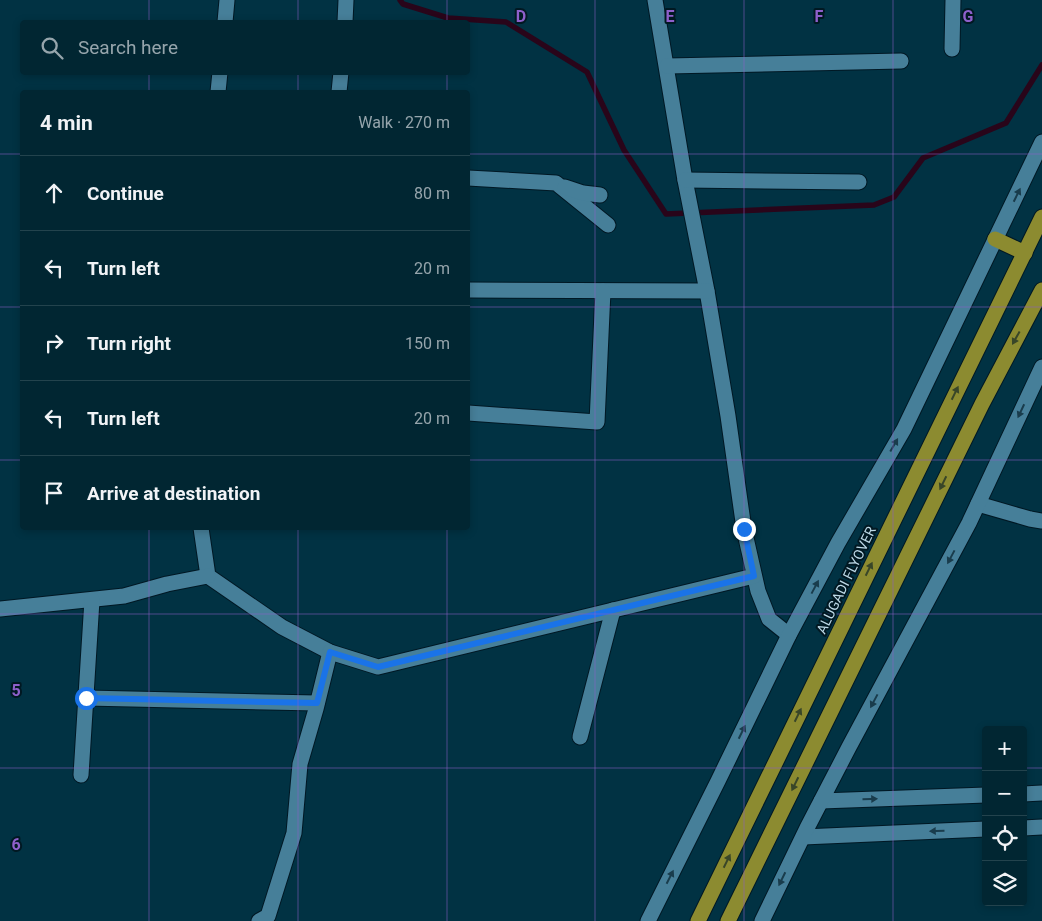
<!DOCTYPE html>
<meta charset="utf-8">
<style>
body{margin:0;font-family:Roboto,sans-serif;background:#0f323e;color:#f1f3f6}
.controls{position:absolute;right:15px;bottom:15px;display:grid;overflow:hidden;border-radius:5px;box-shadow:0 2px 8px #0003}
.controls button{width:45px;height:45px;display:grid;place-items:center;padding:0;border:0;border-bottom:1px solid #23434d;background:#012632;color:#f1f3f6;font:25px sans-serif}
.stop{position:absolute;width:15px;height:15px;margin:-11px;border:4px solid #1a73e8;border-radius:50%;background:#fff}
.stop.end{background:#1a73e8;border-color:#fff;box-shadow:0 1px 5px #0008}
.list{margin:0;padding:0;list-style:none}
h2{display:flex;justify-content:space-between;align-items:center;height:65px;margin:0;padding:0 20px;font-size:21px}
h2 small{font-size:16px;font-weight:400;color:#96a5ac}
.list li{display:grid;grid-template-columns:32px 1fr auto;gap:15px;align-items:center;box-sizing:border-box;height:75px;padding:0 20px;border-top:1px solid #23434d}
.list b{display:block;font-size:19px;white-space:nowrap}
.list em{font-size:16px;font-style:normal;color:#96a5ac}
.icon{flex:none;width:28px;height:28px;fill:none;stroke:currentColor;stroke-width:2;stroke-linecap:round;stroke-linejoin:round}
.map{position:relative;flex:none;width:1042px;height:921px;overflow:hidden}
.search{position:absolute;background:#012632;box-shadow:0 2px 8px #0003;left:20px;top:20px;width:450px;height:55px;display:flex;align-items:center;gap:12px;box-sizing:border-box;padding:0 18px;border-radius:5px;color:#96a5ac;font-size:19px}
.panel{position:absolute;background:#012632;box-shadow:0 2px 8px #0003;left:20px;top:90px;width:450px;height:440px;border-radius:5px}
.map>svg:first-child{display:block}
</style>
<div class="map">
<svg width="1042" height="921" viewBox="0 0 1042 921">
<rect width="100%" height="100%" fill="#013243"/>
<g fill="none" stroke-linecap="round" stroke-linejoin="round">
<path stroke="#29051a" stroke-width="5.5" d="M400,0L403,4L448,18L506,22L587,72L624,150L666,214L874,205L894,197L923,158L1006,123L1042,65"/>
<g stroke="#001824" stroke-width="17">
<g id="minor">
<path d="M655,0L685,180L707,291L728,416L744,529L758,591L769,619L789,635"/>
<path d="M225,22L227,0"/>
<path d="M345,22L346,0"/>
<path d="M952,49L953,0"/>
<path d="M667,66L901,61"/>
<path d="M218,92L220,72"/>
<path d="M339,92L341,72"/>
<path d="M468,178L556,183L608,225"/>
<path d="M685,180L859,182"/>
<path d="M565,187L583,193L600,195"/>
<path d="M468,290L707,291"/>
<path d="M468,413L597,422L603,291"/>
<path d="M978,504L1030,519L1042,521"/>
<path d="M201,528L208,576L282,627L330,652L378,667L754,576"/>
<path d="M0,609L124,596L167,584L208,576"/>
<path d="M86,698L317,703"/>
<path d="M580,737L613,610"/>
<path d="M81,775L92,600"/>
<path d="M1023,794L1042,793"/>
<path d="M821,801L986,795"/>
<path d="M1023,828L1042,827"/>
<path d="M803,837L986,829"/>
<path d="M259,921L268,916L294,833L300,764L316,709L330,652"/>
<path d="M648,921L718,781L789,635L838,543L904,429L1042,142"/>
<path d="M762,921L807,828L849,747L969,523L1042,367"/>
</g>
</g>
<g stroke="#001824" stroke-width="17">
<g id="highway">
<path d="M995,239L1025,253"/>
<path d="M698,921L1042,217"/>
<path d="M728,921L982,404L1042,290"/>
</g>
</g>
<use href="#minor" stroke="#467f99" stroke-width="15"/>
<use href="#highway" stroke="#8c8b30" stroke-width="15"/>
</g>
<defs><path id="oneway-solid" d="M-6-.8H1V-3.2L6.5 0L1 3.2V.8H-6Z" transform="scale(1.25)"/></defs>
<g fill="#193c4c">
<use href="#oneway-solid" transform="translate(1017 195) rotate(-64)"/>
<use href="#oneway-solid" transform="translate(1021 411) rotate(115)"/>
<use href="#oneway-solid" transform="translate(894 445) rotate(-60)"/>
<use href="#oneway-solid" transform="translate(951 557) rotate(118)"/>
<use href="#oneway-solid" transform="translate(815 587) rotate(-62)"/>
<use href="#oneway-solid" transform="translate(874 701) rotate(118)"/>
<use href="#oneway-solid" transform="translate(742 732) rotate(-64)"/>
<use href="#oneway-solid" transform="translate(870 799) rotate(-2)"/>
<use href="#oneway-solid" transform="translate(937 831) rotate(178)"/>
<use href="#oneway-solid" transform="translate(670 877) rotate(-63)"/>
<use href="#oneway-solid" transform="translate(782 879) rotate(116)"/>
</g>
<g fill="#394628">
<use href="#oneway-solid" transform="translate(1016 338) rotate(119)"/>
<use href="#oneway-solid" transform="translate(955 393) rotate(-64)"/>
<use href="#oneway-solid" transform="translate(943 483) rotate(116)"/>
<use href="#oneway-solid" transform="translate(869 569) rotate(-64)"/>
<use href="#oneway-solid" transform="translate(798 715) rotate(-64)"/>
<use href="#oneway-solid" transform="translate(795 784) rotate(116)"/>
<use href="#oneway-solid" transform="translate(727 861) rotate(-64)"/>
</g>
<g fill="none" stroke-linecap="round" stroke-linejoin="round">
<path stroke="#1a73e8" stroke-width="6" d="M86,698L317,703L330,652L378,667L754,576L744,529"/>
</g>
<path fill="none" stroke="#8e60cb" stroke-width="1" stroke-opacity="0.55" d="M149,0V22M298,0V22M447,0V22M595,0V921M744,0V921M893,0V921M149,72V92M298,72V92M447,72V92M0,154H22M468,154H1042M0,307H22M468,307H1042M0,460H22M468,460H1042M149,528V921M298,528V921M447,528V921M0,614H1042M0,768H986M1023,768H1042"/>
<g text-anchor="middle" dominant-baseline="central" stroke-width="4" stroke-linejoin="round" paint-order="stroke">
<g font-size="14" fill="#bcd8e6" stroke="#011822">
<text transform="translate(846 580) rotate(-64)">ALUGADI FLYOVER</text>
</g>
</g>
<g font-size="16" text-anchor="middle" font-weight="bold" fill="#8e60cb" stroke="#011822" stroke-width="4" stroke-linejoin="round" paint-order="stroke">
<text x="521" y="22">D</text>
<text x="670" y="22">E</text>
<text x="819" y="22">F</text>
<text x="968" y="22">G</text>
<text x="16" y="696">5</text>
<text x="16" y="850">6</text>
</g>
</svg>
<div class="controls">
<button>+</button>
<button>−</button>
<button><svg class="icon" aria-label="locate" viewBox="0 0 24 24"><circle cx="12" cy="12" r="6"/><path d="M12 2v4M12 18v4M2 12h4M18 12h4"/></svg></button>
<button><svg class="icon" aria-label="layers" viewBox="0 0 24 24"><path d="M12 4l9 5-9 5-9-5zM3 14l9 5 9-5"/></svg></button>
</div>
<div class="stop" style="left:86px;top:698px"></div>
<div class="stop end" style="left:744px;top:529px"></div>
<div class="search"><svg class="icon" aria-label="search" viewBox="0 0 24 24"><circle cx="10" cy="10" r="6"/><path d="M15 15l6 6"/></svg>Search here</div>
<section class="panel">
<h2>4 min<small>Walk · 270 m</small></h2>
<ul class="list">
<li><svg class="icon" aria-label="ahead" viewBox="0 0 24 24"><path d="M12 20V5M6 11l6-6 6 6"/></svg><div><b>Continue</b></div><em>80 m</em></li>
<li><svg class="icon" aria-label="left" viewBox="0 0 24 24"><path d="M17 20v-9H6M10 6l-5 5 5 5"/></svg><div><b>Turn left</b></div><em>20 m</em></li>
<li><svg class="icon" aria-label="right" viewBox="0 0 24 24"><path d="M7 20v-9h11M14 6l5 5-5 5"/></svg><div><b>Turn right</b></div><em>150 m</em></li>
<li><svg class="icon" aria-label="left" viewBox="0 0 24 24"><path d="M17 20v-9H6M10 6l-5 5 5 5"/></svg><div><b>Turn left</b></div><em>20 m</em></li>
<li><svg class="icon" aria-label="arrive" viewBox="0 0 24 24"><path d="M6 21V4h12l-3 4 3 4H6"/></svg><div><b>Arrive at destination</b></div></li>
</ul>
</section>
</div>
